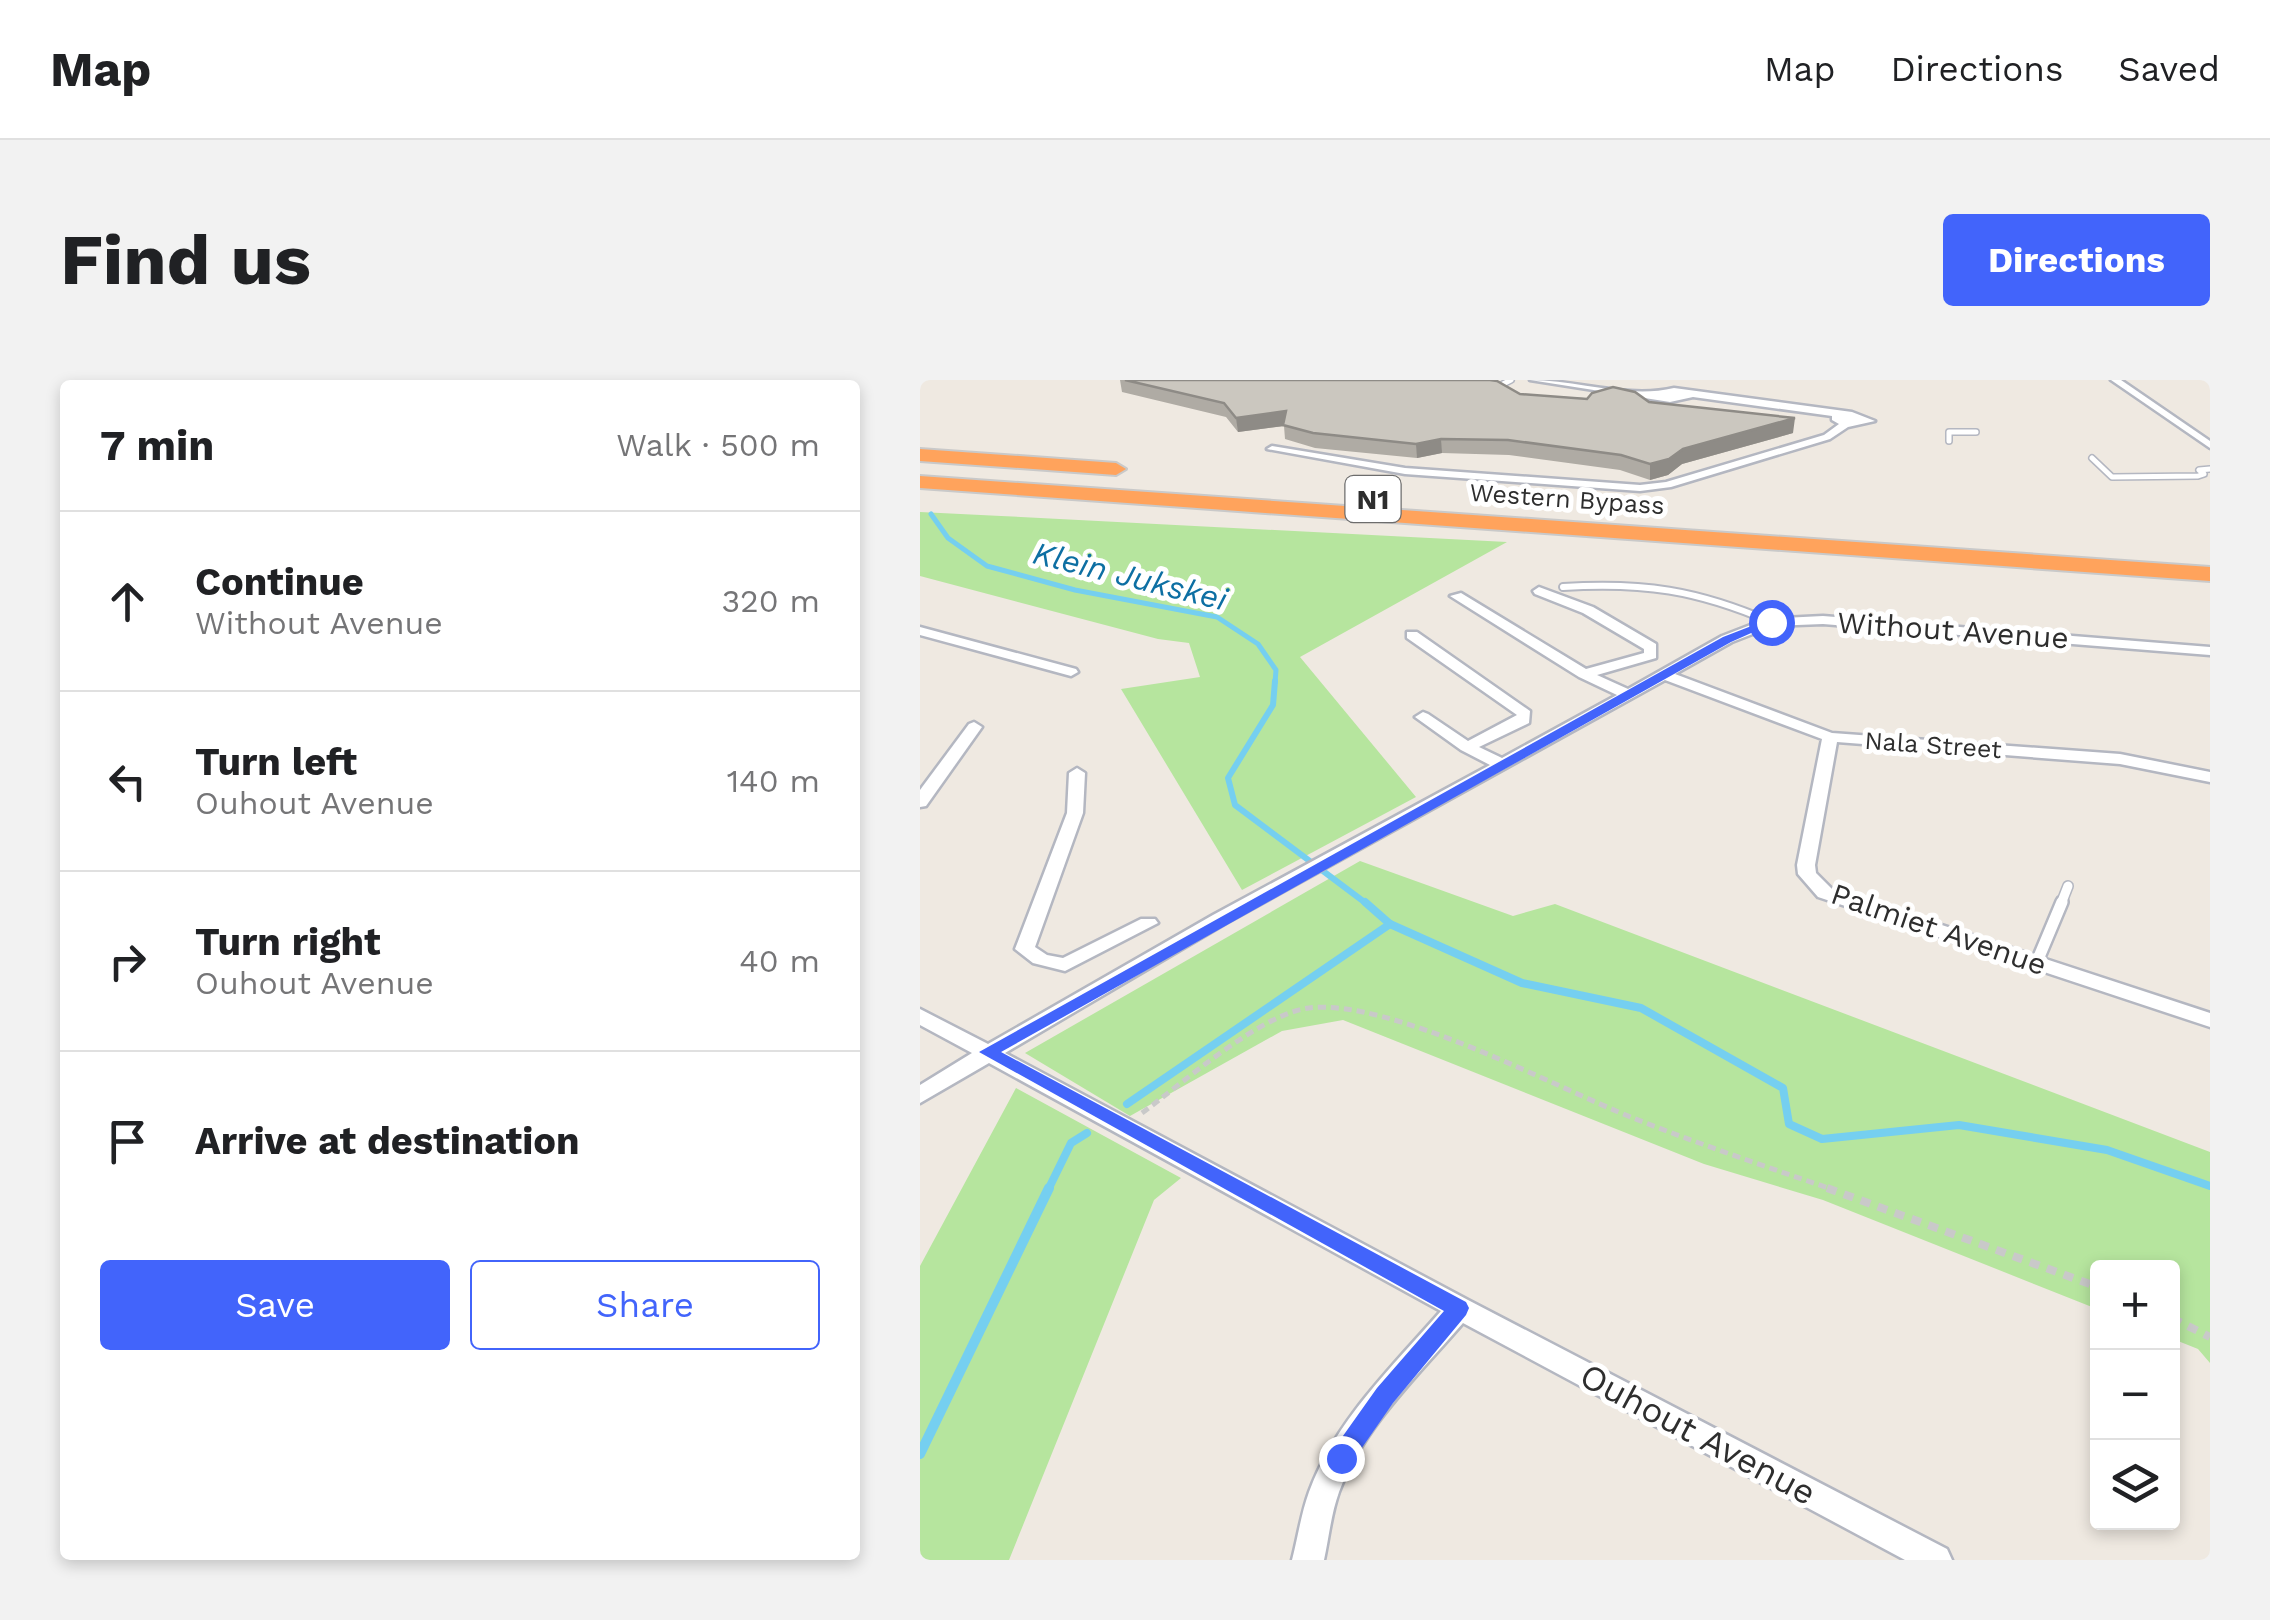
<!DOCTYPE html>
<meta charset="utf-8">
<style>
body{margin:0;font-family:"Work Sans",sans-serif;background:#f2f2f2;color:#202124}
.controls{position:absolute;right:30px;bottom:30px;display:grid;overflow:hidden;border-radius:10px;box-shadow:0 5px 15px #0003}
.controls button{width:90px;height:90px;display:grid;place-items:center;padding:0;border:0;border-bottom:2px solid #e0e0e0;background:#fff;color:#202124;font:50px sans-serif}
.stop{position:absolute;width:30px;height:30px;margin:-22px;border:8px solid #4264fb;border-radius:50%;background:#fff}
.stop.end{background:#4264fb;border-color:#fff;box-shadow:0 2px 10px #0008}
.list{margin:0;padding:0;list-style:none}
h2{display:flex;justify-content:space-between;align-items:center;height:130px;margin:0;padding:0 40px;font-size:42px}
h2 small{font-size:32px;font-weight:400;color:#757577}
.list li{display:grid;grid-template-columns:65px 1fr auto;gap:30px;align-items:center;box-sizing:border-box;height:180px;padding:0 40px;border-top:2px solid #e0e0e0}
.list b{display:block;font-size:38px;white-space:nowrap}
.list p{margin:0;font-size:32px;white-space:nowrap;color:#757577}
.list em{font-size:32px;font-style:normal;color:#757577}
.actions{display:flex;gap:20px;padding:30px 40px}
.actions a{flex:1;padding:22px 0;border:2px solid #4264fb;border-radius:10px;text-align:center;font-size:35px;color:#4264fb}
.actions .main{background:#4264fb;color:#fff}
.icon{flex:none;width:55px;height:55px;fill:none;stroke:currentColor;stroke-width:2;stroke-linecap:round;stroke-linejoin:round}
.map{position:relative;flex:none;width:1290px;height:1180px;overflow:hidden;border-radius:10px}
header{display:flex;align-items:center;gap:60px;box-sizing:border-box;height:140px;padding:0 50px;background:#fff;border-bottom:2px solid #e0e0e0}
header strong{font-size:48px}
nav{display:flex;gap:55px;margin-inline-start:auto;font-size:35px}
.intro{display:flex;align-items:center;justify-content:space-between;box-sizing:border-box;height:240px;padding:0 60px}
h1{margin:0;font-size:70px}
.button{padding:25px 45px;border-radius:10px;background:#4264fb;color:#fff;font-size:35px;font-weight:700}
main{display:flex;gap:60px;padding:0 60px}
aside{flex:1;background:#fff;border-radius:10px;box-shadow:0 5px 15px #0003}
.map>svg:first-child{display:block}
</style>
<header>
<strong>Map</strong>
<nav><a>Map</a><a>Directions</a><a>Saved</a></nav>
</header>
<div class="intro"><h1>Find us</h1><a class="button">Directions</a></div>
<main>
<aside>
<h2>7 min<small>Walk · 500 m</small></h2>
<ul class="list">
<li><svg class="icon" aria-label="ahead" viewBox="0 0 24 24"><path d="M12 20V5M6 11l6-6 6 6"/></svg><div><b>Continue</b><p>Without Avenue</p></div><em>320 m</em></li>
<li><svg class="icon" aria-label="left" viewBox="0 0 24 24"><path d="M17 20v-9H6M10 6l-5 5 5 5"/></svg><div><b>Turn left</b><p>Ouhout Avenue</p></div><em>140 m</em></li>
<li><svg class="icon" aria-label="right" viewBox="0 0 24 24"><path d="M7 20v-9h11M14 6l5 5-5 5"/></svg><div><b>Turn right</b><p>Ouhout Avenue</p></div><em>40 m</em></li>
<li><svg class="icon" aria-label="arrive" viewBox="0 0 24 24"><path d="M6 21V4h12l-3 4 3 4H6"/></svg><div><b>Arrive at destination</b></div></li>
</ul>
<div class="actions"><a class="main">Save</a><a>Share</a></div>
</aside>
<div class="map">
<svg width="1290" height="1180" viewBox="0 0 1290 1180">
<rect width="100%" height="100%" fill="#efe9e1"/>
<g fill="#b6e59e">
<path d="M0,132L81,136L587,162L380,277L496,417L322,510L201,309L280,297L269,263L238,259L0,196Z"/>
<path d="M440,481L593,536L635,524L1290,772V983L1278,969L1253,959L1252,888H1178L1177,929L903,820L784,784L423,640L362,651L210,736L105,673Z"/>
<path d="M96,708L261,798L234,820L89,1180H0V886Z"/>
</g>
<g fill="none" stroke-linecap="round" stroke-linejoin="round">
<path stroke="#75cff0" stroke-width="5" d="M11,134L28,158L67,186L155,210L297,237L338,264L356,290L355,303"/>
<path stroke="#75cff0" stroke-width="6" d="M355,301L353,325L308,398L315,425L447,524"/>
<g stroke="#75cff0" stroke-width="8">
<path d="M445,522L470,544L602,603L721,628L863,708L869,744L902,759L1039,745L1187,770L1290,806"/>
<path d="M207,724L470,544"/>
<path d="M128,810L151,763L167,753"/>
</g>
<path stroke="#75cff0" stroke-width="10" d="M0,1074L129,808"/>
<g stroke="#b4b7c1" stroke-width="8">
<g id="lane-far3">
<path d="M583,4L591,0"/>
<path d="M1029,61V52H1056"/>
<path d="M1172,78L1192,97L1278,96L1284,94L1279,90L1290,89"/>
</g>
</g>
<g stroke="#b4b7c1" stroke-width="10">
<path id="lane-far2" d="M643,207C723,202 777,210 851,242"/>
</g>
<g stroke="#b4b7c1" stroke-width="12">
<path id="lane-far1" d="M1141,524L1148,506"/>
</g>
<g stroke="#b4b7c1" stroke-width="16">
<path id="lane" d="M1116,584L1142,522"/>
</g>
<g stroke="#b4b7c1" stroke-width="5">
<g id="street">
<path d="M610,0C657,0 708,19 754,8L932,32L955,41L928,47L910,59L751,107L720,111L485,94L347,69L352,66L485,88L720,105L746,102L904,55L919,44L912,40V36L773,17L750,22Z"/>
<path d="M1191,0H1201L1290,61V68Z"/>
<path d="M619,207L673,227L736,264V278L677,295L708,309L802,256L846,239L903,236L1290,267V275L903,244L853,246L812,262L755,294L912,353L1200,374L1290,392V402L1200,384L917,362L895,485L896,493L912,509L1290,633V647L898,517L878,494L877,485L902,359L745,300L306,543L85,673L548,920L1027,1169L1032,1180H985L543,943C499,994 443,1047 419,1112C411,1134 409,1157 404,1180H372C378,1157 381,1134 389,1112C415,1041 472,987 521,931L69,683L0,723V705L52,673L0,645V629L68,664L293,535L570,385L541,370L495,337L503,332L508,334L548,361L597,335L487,258V252H497L610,331L609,343L559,367L582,378L697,315L659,297L530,216L541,213L666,289L724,273V269L663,233L615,214L613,211Z"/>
<path d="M0,247L156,289L158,292L151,296L0,255Z"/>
<path d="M54,342L62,347L6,426L0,427V410L49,344Z"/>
<path d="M157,388L165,393L163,433L115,567L127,575L143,578L221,539H235L238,543L145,591L113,583L95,569L147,433L149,393Z"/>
</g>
</g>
<g stroke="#c9c9c9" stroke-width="4">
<g id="highway">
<path d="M0,69L196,83L206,89L196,95L0,81Z"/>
<path d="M0,96L1290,187V201L0,108Z"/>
</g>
</g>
<path stroke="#c9c9c9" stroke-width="5" stroke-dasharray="8 5" stroke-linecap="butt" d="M222,733C263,703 340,634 389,628C469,618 635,707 713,738C779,764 847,787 914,810"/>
<g stroke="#c9c9c9" stroke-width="8" stroke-dasharray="10 8" stroke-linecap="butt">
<path d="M907,808L1178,907"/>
<path d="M1252,938L1290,957"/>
</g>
<use href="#lane-far3" stroke="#fff" stroke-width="5"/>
<use href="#lane-far2" stroke="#fff" stroke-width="6"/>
<use href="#lane-far1" stroke="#fff" stroke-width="9"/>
<use href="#lane" stroke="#fff" stroke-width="11"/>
<use href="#street" fill="#fff" fill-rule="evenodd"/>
<use href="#highway" fill="#ffa35c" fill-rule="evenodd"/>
</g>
<path fill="#afaba4" d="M200,0H570L600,14L729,22L873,53L762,84L748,95L730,100L700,90L589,75L522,73L497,78L395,68L365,59L364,46L318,52L306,37L202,12Z"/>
<g fill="#8e8b86">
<path d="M366,31L364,46L318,52L316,38Z"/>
<path d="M875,38L873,53L762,84L748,95L730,100V84L763,69Z"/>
<path d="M521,59L522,73L497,78L496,64Z"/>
</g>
<path fill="#cbc7bf" stroke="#8e8b86" stroke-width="2.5" d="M205,0H570L577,1L600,14L667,19L672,13L693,7L715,12L729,22L875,38L763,69L749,79L730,84L701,75L588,60L521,59L496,64L393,53L363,45L366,31L316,38L304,23Z"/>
<path fill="#4264fb" d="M847,240L856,242L811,262L81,672L546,922L549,928L546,935L473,1023L430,1085L421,1088L413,1085L409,1078L413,1070L457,1008L524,931L59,672L803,257Z"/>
<g text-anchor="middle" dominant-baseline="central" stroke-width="10" stroke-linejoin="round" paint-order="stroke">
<g font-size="25" fill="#2e2e2e" stroke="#fff">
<text transform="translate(647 119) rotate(4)">Western Bypass</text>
<text transform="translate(1013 365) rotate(4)">Nala Street</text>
</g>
<rect fill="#fff" stroke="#6d6d6d" stroke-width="2.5" x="425.5" y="96" width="55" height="46" rx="8"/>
<g font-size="28" font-weight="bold" fill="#2e2e2e">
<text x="453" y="119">N1</text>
</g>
<g font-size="30" fill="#2e2e2e" stroke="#fff">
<text transform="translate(1033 250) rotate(4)">Without Avenue</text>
<text transform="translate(1019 549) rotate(19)">Palmiet Avenue</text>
</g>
<g font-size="32" font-style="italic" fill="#0d6fa3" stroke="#fff">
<text transform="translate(210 196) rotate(14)">Klein Jukskei</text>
</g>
<g font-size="35" fill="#2e2e2e" stroke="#fff">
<text transform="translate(778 1054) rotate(28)">Ouhout Avenue</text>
</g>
</g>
</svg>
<div class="controls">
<button>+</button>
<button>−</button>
<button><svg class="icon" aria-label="layers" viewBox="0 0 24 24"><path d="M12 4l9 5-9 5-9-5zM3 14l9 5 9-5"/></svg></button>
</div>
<div class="stop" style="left:851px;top:242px"></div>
<div class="stop end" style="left:421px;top:1078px"></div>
</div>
</main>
